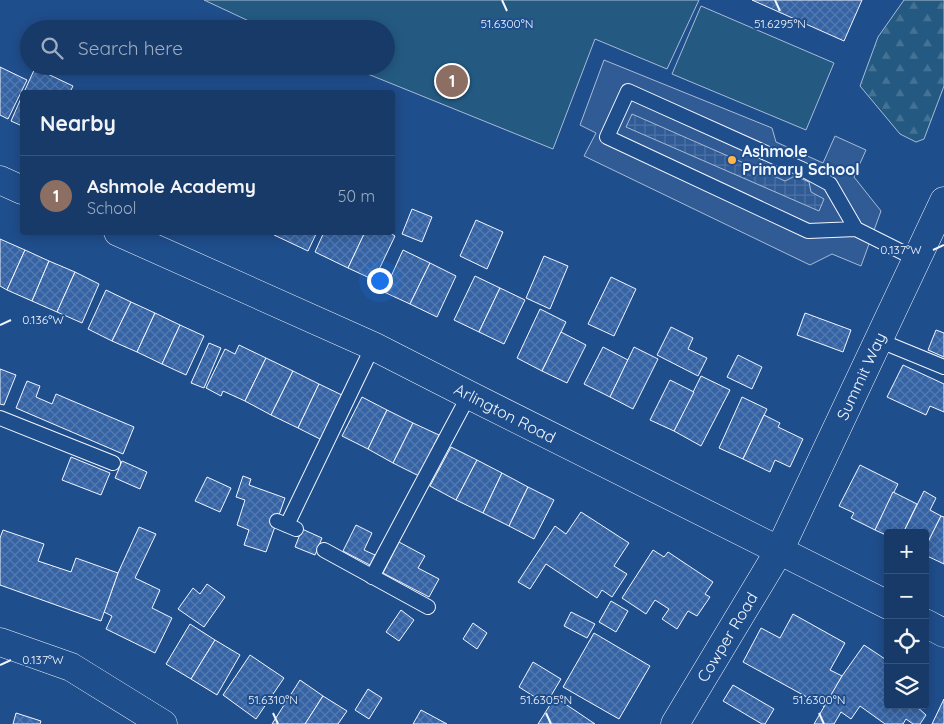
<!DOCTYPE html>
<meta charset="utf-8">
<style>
body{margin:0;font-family:Quicksand,sans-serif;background:#20416f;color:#f1f3f6}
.controls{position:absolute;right:15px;bottom:15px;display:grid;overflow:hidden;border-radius:5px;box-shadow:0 2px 12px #0003}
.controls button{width:45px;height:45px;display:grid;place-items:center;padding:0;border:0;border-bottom:1px solid #36547d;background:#173a69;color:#f1f3f6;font:25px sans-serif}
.you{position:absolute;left:379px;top:280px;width:18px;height:18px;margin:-12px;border:4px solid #fff;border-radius:50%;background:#1a73e8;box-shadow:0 0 0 8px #1a73e833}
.badge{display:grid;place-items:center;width:32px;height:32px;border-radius:50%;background:#8bbbb9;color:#fff;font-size:16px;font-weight:700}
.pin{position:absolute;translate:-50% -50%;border:2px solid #fff;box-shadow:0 1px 5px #0006}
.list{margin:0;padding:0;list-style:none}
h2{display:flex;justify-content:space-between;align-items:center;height:65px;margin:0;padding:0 20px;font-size:21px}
h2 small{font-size:16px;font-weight:400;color:#9eadc0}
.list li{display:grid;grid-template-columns:32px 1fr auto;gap:15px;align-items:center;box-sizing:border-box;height:80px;padding:0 20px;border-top:1px solid #36547d}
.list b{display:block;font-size:19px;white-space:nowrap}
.list p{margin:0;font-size:16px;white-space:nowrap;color:#9eadc0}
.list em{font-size:16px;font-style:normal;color:#9eadc0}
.icon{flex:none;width:28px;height:28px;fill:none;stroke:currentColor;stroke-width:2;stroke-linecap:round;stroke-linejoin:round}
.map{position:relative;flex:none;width:944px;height:724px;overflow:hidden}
.search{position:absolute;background:#173a69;box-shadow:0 2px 12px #0003;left:20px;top:20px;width:375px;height:55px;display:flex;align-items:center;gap:12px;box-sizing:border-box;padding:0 18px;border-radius:28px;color:#9eadc0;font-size:19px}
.panel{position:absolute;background:#173a69;box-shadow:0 2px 12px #0003;left:20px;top:90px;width:375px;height:145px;border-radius:5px}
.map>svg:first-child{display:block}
</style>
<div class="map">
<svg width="944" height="724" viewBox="0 0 944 724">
<defs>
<pattern id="forest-firs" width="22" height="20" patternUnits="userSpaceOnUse" patternTransform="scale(1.25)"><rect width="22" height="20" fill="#245a82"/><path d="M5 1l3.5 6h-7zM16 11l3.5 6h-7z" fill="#447295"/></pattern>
<pattern id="plaza-grid" width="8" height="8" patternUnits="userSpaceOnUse" patternTransform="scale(1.25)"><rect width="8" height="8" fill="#305b95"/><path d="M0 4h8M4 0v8" fill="none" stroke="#4e73a5"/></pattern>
<pattern id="building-cross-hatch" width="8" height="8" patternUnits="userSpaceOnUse" patternTransform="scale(1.25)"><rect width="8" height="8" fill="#3563a3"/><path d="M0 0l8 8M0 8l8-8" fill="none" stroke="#537ab1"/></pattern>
</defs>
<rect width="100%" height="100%" fill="#1f4e8c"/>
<path fill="url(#forest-firs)" stroke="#a8bbd7" d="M904,0H944V86L924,139L916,142L900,134L860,86L878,37Z"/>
<g fill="#245a82" stroke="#a8bbd7">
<path d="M204,0H699L667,69L595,39L553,149L348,66H386V29H266Z"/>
<path d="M701,6L834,63L806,130L672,74Z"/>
</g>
<path fill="#305b95" stroke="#a8bbd7" d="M604,60L772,128L776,142L823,163L835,136L866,150L854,177L881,211L861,266L832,254L810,265L584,156L596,133L580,125Z"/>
<path fill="url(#plaza-grid)" stroke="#a8bbd7" d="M632,114L785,181L795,176L809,182L811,192L824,199L819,211L626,127Z"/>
<g fill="url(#building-cross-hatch)" stroke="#f2f6ff">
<path d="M752,0H862L844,41Z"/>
<path d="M0,67L27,80L8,119L0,115Z"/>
<path d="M35,68L73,86L70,92H24Z"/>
<path d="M22,96V126L11,121Z"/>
<path d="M412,209L432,217L422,242L402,234Z"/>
<path d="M476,220L503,232L487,269L460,256Z"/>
<path d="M275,232H317L308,251L274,235Z"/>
<path d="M324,232H365L348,268L315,252Z"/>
<path d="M365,232H388L395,236L374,280L348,268Z"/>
<path d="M0,239L25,250L7,290L0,286Z"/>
<path d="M25,250L49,261L32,301L7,290Z"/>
<path d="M403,250L430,263L410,304L384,292Z"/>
<path d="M544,256L568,266L550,309L526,298Z"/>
<path d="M49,261L75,272L57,312L32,301Z"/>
<path d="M430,263L456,276L437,317L410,304Z"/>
<path d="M75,272L99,284L82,323L57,312Z"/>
<path d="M475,276L500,288L479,332L454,320Z"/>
<path d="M611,277L636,289L614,336L588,324Z"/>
<path d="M500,288L525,300L504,344L479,332Z"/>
<path d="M106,290L131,302L112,341L88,329Z"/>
<path d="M131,302L155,313L137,352L112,341Z"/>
<path d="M540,309L566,322L542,371L517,358Z"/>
<path d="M155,313L180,325L162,364L137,352Z"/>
<path d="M805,313L851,330L843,352L797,335Z"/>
<path d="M180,325L204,336L186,375L162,364Z"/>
<path d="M671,327L693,338L688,349L707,358L698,376L657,355Z"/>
<path d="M936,330L944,333V357L928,350Z"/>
<path d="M561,332L586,345L567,383L542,371Z"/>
<path d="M209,343L221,348L204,388L191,383Z"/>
<path d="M239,345L266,358L245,401L223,391L221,396L206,388L225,349L235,354Z"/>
<path d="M603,347L628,360L610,397L584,384Z"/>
<path d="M634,347L658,359L633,409L610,397Z"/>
<path d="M738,355L762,367L752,389L727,377Z"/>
<path d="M266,358L293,371L271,415L245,401Z"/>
<path d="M903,365L944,384V412L930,406L926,415L887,397Z"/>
<path d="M0,369L16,375L4,405L0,404Z"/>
<path d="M293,371L319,384L298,428L271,415Z"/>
<path d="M701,376L730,390L701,446L674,431Z"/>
<path d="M670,380L694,392L674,431L650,420Z"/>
<path d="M27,381L40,386L36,397L52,404L56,394L134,427L123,454L16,408Z"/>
<path d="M319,384L346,397L324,441L298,428Z"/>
<path d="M362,397L387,410L368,449L342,436Z"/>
<path d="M742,397L767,409L743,459L719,448Z"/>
<path d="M387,410L413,423L393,463L368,449Z"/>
<path d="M764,415L780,423L778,427L803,439L790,467L775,460L770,472L743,459Z"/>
<path d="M413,423L439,435L419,476L393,463Z"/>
<path d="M451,447L477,460L456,500L430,486Z"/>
<path d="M71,457L110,473L101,495L62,480Z"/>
<path d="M477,460L502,473L483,513L456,500Z"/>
<path d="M122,461L147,472L140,489L115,478Z"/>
<path d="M860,465L898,484L875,530L851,518L854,513L839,506Z"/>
<path d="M502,473L528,487L509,526L483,513Z"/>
<path d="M243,476L251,479L249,485L285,498L266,552L244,545L249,530L237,525L245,500L236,497Z"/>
<path d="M207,477L231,488L220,512L195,501Z"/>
<path d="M528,487L554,500L534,539L509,526Z"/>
<path d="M924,491L936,498L930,510L941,516L925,548V533H903Z"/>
<path d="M893,492L917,504L903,533H888V536L875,530Z"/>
<path d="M581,512L629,543L614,566L627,574L612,597L602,590L597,598L546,564L530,589L518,582L555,526L566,534Z"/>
<path d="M941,516L944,517V564L925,555V548Z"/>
<path d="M356,525L372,533L364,550L375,555L370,565L343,551Z"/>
<path d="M139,527L156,534L135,578L160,590L152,608L172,618L155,653L106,629L112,616L104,612L118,573Z"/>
<path d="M302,529L322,538L315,555L295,547Z"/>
<path d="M3,530L44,544L38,561L71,572L76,558L118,573L101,621L0,585V538Z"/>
<path d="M399,542L425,556L418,568L439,579L429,597L383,573Z"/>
<path d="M653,550L664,557L668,552L713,582L705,594L710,597L697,616L688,611L677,629L662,619L669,609L655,600L646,614L622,598Z"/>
<path d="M207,584L225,597L204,627L178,609L193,588L200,594Z"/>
<path d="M611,601L628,611L616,632L599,622Z"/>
<path d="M401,610L414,620L399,641L386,632Z"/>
<path d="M571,612L595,624L587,638L564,626Z"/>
<path d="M793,614L845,643L830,670L842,676L825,707L743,662L761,628L780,638Z"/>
<path d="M473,623L487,633L477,649L463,639Z"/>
<path d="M190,624L215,640L191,679L166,664Z"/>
<path d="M594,633L650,666L619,719L563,687Z"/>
<path d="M215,640L240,655L217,695L191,679Z"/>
<path d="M864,645L888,661V705H915L926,715L920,724H913L906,719L903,724H885L860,706L851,719L841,712L834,724H814L842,676Z"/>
<path d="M250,655L284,678L256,719L223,695Z"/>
<path d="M533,662L561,679L546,704L519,687Z"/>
<path d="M300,680L323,696L305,724H272Z"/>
<path d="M733,685L774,709L765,724H762L723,701Z"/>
<path d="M368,689L382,698L369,719L355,710Z"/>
<path d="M323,696L347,711L338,724H305Z"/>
<path d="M555,697L595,724H538Z"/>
<path d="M944,699V724H932Z"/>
<path d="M421,710L447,724H413Z"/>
<path d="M16,713L41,721L40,724H13Z"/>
</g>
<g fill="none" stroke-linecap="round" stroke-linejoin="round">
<g stroke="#f2f6ff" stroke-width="16">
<g id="lane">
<path d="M856,229L830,184L806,171L628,91L607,137L808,231L856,229L916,259"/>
<path d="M878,340L944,367"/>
<path d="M0,418L113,463"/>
<path d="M277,521L296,529"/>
<path d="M287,525L373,346"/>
<path d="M324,550L428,607"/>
<path d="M372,577L469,395"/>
</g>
</g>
<g stroke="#f2f6ff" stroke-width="29">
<g id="street">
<path d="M0,180L22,190"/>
<path d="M118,232L373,346L469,395L888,605"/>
<path d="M925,623L944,633"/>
<path d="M0,642L71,667L163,724"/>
<path d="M675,724L779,551L944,201"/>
</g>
</g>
<use href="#lane" stroke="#1f4e8c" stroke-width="14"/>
<use href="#street" stroke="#1f4e8c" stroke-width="28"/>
</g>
<path fill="none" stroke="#f2f6ff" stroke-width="2" d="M502,0L507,11M775,0L780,11M933,250L944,245M0,325L11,320M0,665L11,660M273,713L278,724M546,713L551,724M819,713L824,724"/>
<circle fill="#ffb74d" stroke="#1f4e8c" stroke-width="2" cx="732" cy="160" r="5"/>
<g text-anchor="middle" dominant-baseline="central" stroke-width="4" stroke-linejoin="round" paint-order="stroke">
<g font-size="16" font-weight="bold" fill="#f2f6ff" stroke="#1f4e8c" text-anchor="start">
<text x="742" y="151">Ashmole<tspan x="742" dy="18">Primary School</tspan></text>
</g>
<g font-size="16" fill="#f2f6ff" stroke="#1f4e8c">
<text transform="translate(861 376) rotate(-65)">Summit Way</text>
<text transform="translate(505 413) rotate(27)">Arlington Road</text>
<text transform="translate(727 637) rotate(-59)">Cowper Road</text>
</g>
</g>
<g font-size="12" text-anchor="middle" fill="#f2f6ff" stroke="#1f4e8c" stroke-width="4" stroke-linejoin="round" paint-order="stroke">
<text x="507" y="28">51.6300°N</text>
<text x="780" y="28">51.6295°N</text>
<text x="901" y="254">0.137°W</text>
<text x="43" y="324">0.136°W</text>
<text x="43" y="664">0.137°W</text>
<text x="273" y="704">51.6310°N</text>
<text x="546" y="704">51.6305°N</text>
<text x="819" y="704">51.6300°N</text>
</g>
</svg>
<div class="controls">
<button>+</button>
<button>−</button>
<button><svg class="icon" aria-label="locate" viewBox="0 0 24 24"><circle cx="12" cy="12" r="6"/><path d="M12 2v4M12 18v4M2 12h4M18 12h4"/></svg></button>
<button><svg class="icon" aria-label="layers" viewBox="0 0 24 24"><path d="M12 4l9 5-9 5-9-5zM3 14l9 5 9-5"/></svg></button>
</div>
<div class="you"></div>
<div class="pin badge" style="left:452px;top:81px;background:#8d6e63">1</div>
<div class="search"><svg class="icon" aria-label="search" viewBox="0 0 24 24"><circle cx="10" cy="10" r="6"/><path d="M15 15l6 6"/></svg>Search here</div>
<section class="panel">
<h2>Nearby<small></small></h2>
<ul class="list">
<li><span class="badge" style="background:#8d6e63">1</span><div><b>Ashmole Academy</b><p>School</p></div><em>50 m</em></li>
</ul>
</section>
</div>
